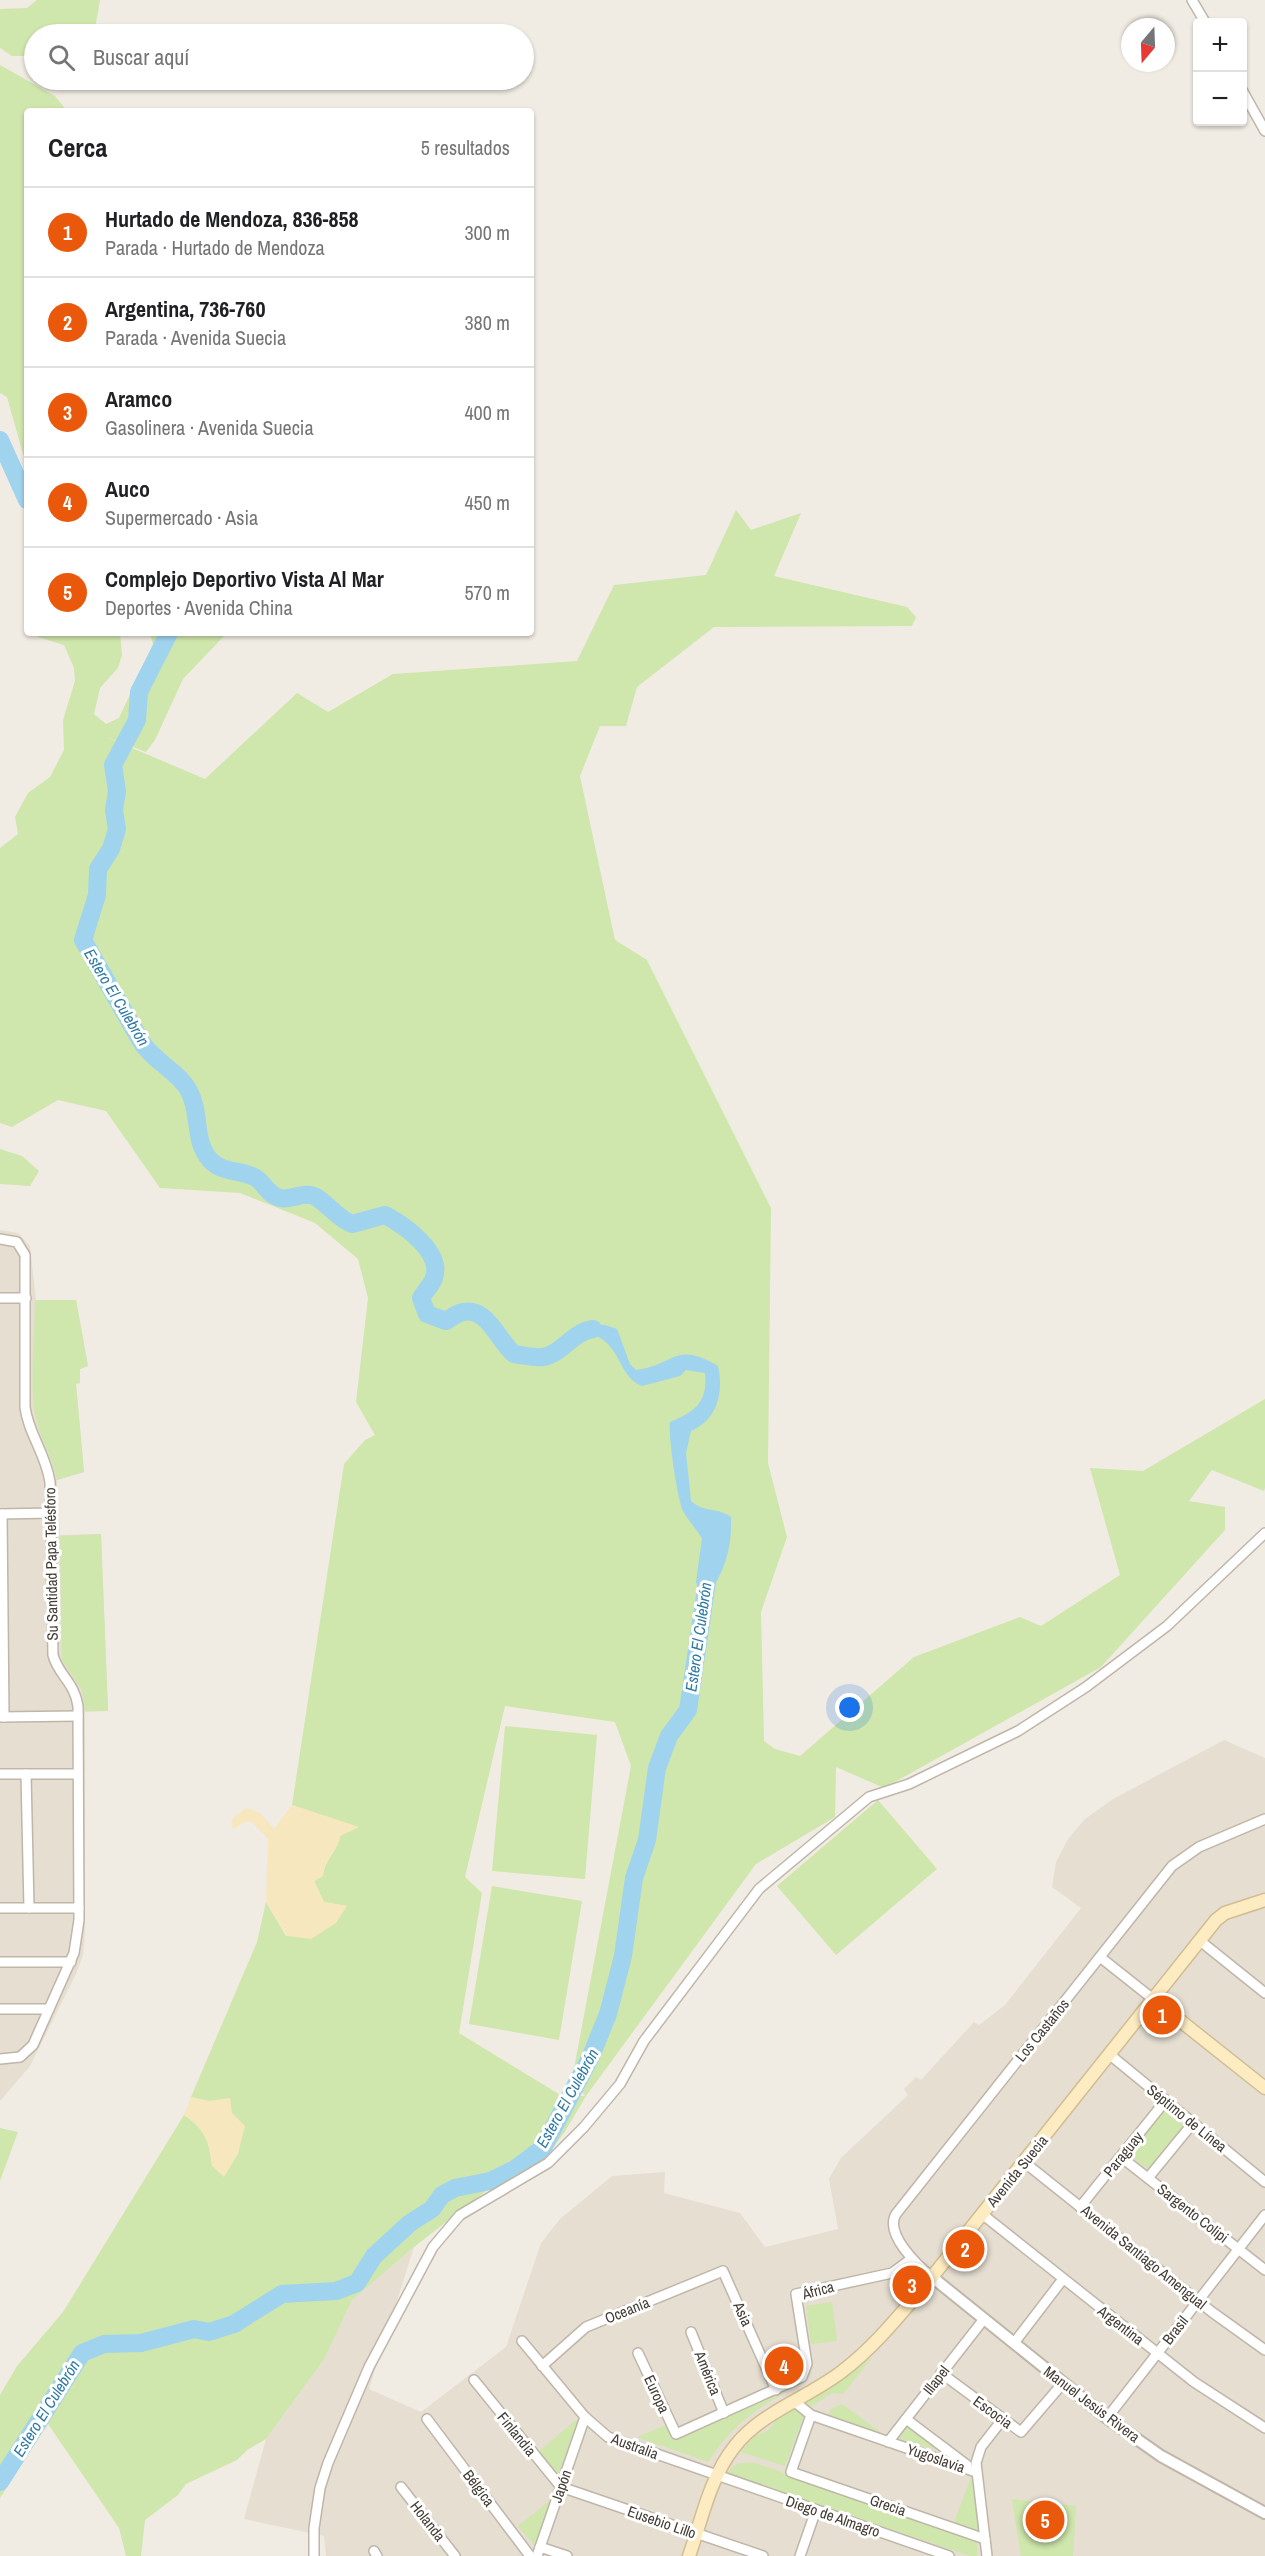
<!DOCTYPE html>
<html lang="es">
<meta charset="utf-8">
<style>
body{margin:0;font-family:"Archivo Narrow",sans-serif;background:#f6f6f6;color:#202124}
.controls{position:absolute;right:18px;top:18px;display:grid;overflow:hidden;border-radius:6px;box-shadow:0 2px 4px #0004}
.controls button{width:54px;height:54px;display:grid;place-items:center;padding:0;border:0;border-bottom:2px solid #e0e0e0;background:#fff;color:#202124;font:30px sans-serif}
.compass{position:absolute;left:1121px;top:18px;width:54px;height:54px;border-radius:50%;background:#fff;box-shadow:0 2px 4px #0004;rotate:199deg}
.you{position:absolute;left:850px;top:1708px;width:21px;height:21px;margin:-15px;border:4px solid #fff;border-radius:50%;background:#1a73e8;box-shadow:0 0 0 9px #1a73e833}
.badge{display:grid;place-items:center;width:39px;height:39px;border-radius:50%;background:#ea580c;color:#fff;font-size:20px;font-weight:700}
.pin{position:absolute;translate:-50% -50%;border:3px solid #fff;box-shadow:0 2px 6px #0006}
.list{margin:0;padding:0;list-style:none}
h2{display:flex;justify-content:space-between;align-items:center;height:78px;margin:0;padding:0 24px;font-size:26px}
h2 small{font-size:20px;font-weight:400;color:#757577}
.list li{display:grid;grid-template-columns:39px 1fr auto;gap:18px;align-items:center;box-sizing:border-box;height:90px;padding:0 24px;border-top:2px solid #e0e0e0}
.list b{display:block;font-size:22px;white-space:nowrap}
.list p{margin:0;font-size:20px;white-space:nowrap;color:#757577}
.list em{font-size:20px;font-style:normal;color:#757577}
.icon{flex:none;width:33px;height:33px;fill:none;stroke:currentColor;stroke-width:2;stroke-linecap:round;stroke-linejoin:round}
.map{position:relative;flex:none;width:1265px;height:2556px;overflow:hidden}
.search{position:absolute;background:#fff;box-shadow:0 2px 4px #0004;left:24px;top:24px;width:510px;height:66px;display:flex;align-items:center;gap:15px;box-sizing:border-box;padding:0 21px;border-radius:33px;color:#757577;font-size:22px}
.panel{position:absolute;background:#fff;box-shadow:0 2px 4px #0004;left:24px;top:108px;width:510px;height:528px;border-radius:6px}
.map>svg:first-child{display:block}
</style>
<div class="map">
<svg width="1265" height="2556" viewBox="0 0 1265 2556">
<rect width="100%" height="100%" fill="#f1ece3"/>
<g fill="#e5ded1">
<path d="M0,1230L18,1233L30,1246L36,1300H76L88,1366L80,1369V1383L76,1384L84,1472L57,1480L60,1535L101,1534L108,1711L85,1712V1933L83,1955L76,1974L30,2066L0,2101Z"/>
<path d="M1224,1740L1265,1758V2556H326L324,2536L244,2519L266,2439L325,2358L352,2300L414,2247L369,2389L421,2412L506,2347L541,2243L560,2219L612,2176L665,2172L664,2193L740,2213L765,2247L838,2229L829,2179L841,2158L908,2095L904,2089L916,2077L921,2080L974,2022L979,2025L1005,2005L1081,1908L1052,1887L1056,1862L1068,1839L1085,1819L1113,1799Z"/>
</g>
<g fill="#cfe6ac" fill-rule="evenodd">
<path d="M37,0H100L94,34H34V56H12L0,48V9L27,8Z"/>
<path d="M0,65L55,96L67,111H27V458L23,454L7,397L0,393Z"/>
<path d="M736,510L751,530L801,513L774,576L907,607L916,617L912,626L714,627L637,687L626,726H600L580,776L615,940L647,960L771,1208L768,1463L787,1537L761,1612L764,1741L775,1749L800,1756L914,1657L1020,1617L1041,1626L1120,1575L1090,1468L1143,1471L1265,1399V1488L1264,1491L1212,1470L1189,1501L1225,1507V1530L1101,1667L884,1788L836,1767L835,1817L756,1864L586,2096L564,2133L546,2157L486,2191L414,2247L352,2300L325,2358L266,2439L247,2450L237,2460L186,2484L178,2495L145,2520L141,2556H126L119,2528L48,2424L0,2498V2395L17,2366L63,2312L184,2115C206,2130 209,2141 212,2166L208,2101L191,2097L257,1942L266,1902L286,1936L347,1906L324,1902L314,1881L323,1876C325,1858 337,1853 340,1836L358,1827L292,1805L344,1464L365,1440L375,1435L356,1402L368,1298L358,1259L315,1223L240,1193L160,1188L106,1111L58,1100L12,1127L0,1123V848L18,834L15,817L28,793L50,777L64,750L63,720L75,681L74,668L64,645L38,637L36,633H120L122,655L118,668L100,688L94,714L106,724L119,718L153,645L150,633H227L183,679L155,740L146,752L104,736L205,779L297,693L328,712L393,674L577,661L614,585L706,575ZM505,1706L615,1722L631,1766L572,2079L585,2096H562L459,2033L482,1893L465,1877Z"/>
<path d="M0,1149L22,1156L39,1171L30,1186L0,1184Z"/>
<path d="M76,1300L88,1366L80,1369V1383L76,1384L84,1472L57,1480C53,1457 40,1440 36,1418C29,1386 35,1335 35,1300Z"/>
<path d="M101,1534L108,1711H85L82,1690L62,1660L60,1536Z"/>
<path d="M505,1726L597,1735L585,1879L492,1871Z"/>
<path d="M878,1800L937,1869L836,1955L777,1886Z"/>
<path d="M492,1886L582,1901L559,2040L469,2024Z"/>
<path d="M1165,2109L1186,2125L1151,2171L1129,2155Z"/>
<path d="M0,2128L18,2132L0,2181Z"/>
<path d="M832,2302L837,2341L811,2344L806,2306Z"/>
<path d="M872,2357L843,2394L832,2393L806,2410L804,2404L848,2376Z"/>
<path d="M782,2389L784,2393C748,2415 732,2426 708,2462L637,2437L669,2424L677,2436Z"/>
<path d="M842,2404L883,2434L828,2415L831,2409Z"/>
<path d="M794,2409L804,2415L785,2466L741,2452L756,2435C766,2434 774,2426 777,2417Z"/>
<path d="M576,2420L578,2421L557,2478L537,2453Z"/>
<path d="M908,2424L938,2449L937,2450L897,2438Z"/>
<path d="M740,2463H755L977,2539V2556H970L728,2474L731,2468Z"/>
<path d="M972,2475L980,2535L953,2525Z"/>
<path d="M1012,2499L1076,2506L1073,2556H1021Z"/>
<path d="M551,2500L536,2547L518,2526Z"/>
</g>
<g fill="#f6e7be">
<path d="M292,1805L359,1827L340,1836C337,1853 325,1858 323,1876L314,1881L324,1902L347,1906L336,1923L311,1939L287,1936L266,1902L268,1839L253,1823L247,1821L233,1829L231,1823L234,1817L246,1808L260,1813L274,1829Z"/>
<path d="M191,2097L208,2101L230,2098L232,2113L245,2126L238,2154L224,2177L212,2166C209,2141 206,2130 184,2115Z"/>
</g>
<path fill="#a0d3ee" d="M589,1324L605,1325L617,1329L630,1364L636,1370C674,1366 674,1340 718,1366C724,1393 717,1420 691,1431L686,1453L691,1501C704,1513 717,1507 731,1517C732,1545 726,1571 708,1594L699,1592L696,1582L702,1538C696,1529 688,1520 683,1511C677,1498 668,1435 670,1422C695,1412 708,1402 705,1373L686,1370L680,1376L642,1386C617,1377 623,1343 589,1333L575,1341L571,1338L570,1334Z"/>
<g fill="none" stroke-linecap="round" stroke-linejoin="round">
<g stroke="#a0d3ee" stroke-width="18">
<path d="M0,440L27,500"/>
<path d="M169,633L139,692L137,720L113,765L117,791L114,810L117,829L111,849L98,869L97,895L83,940L142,1043C156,1063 179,1072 189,1091C201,1113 193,1141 210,1160C223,1174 242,1169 256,1178C266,1185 268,1195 280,1198C292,1201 304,1190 316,1197C329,1205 337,1218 352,1224L385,1215C404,1225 443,1252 434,1278C431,1286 425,1291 421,1298L427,1314L446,1321C451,1318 457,1313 463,1312C488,1307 498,1341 514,1354C523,1355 534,1358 543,1357C561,1355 572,1332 593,1329"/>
<path d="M0,2482L82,2353L104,2344L141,2343L194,2329L209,2332L234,2324L282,2294L336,2291L357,2283L374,2256L410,2223L432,2209L442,2195L455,2188L490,2181L515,2169L543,2148L591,2056L608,2014L623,1956L634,1878L647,1840L657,1768L669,1736L688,1710L709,1569"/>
</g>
<g stroke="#bfb6a9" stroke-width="12">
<g id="minor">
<path d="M1192,0L1205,22"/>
<path d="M1242,90L1265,131"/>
<path d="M0,1239L17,1242L25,1255V1407C28,1433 46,1454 50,1482L53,1655C58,1675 74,1681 78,1706L79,1920L74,1953L33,2045L20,2057L0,2059"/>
<path d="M0,1298H26"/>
<path d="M0,1514L52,1513"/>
<path d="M2,1514L4,1717"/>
<path d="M0,1717L78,1716"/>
<path d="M0,1774H78"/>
<path d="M26,1774L29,1908"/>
<path d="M0,1908H79"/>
<path d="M1199,1940L1265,1993"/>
<path d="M1100,1957L1153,1999"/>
<path d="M0,1962H71"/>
<path d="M0,2009H49"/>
<path d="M1109,2054L1265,2182"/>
<path d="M1121,2157L1265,2270"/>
<path d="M1024,2162L1212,2312L1265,2350"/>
<path d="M1148,2178L1193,2123"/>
<path d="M1080,2207L1166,2100"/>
<path d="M982,2214L1194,2382L1265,2428"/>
<path d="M932,2277C918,2266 884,2234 896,2214L1172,1866L1199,1847L1265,1819"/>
<path d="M691,2332L724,2413"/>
<path d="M522,2341L585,2417L608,2437L949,2556"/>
<path d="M1014,2343L1063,2279"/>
<path d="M638,2353L676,2434L802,2377L807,2364L796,2294L892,2273L911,2259"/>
<path d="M542,2366L586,2327L723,2271L776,2390"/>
<path d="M941,2373L1021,2432L1063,2383"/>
<path d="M474,2380L561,2487L763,2556"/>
<path d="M795,2402L811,2415L976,2472"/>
<path d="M811,2415L791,2472L985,2539"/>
<path d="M1107,2418L1265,2215"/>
<path d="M427,2419L530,2556"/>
<path d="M906,2419L967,2465"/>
<path d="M888,2442L984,2319"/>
<path d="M401,2487L455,2556"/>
<path d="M540,2547L567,2556"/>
<path d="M374,2551L377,2556"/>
<path d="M314,2556V2528L320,2488L328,2463L369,2367L433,2247L460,2215L548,2163L584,2127L620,2084L644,2041L759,1889L869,1797L909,1784L1018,1731L1086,1687L1167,1626L1265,1533"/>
<path d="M537,2556L585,2417"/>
<path d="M800,2556L816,2510"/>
<path d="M987,2556L976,2463L981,2447L1002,2420"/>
</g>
</g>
<g stroke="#bfb6a9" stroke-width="14">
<path id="tertiary" d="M932,2277L1107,2418L1161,2456L1265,2513"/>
</g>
<g stroke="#d1bd94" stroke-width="15">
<g id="secondary">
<path d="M1153,1999L1265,2088"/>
<path d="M689,2556C702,2519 710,2477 735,2446C762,2412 805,2399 840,2373C876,2346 903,2311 932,2277L1216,1920L1225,1913L1265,1900"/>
</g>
</g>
<use href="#minor" stroke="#fff" stroke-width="9"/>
<use href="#tertiary" stroke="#fff" stroke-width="10"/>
<use href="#secondary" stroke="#fdebc1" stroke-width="12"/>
</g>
<g text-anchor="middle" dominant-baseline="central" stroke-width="6" stroke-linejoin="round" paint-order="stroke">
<g font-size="15" fill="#433c34" stroke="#fff">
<text transform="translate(51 1564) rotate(-91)">Su Santidad Papa Telésforo</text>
<text transform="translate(1042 2030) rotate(-51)">Los Castaños</text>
<text transform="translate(1187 2118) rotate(39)">Séptimo de Línea</text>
<text transform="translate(1123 2154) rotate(-51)">Paraguay</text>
<text transform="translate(1017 2171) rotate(-51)">Avenida Suecia</text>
<text transform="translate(1193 2213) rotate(38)">Sargento Colipi</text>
<text transform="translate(1144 2257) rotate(39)">Avenida Santiago Amengual</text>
<text transform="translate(818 2290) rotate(-15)">África</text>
<text transform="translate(627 2310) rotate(-22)">Oceanía</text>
<text transform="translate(743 2314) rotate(66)">Asia</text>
<text transform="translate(1121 2325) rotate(38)">Argentina</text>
<text transform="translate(1175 2330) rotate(-52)">Brasil</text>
<text transform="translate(708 2373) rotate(68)">América</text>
<text transform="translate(936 2380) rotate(-52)">Illapel</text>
<text transform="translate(657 2394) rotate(65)">Europa</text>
<text transform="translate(1092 2404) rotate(37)">Manuel Jesús Rivera</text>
<text transform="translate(993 2412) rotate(36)">Escocia</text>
<text transform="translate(517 2434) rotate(51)">Finlandia</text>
<text transform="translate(635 2446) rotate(20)">Australia</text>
<text transform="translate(936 2458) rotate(19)">Yugoslavia</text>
<text transform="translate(561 2486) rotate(-71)">Japón</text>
<text transform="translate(479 2488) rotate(53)">Bélgica</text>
<text transform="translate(888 2505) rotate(19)">Grecia</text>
<text transform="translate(833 2516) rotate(19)">Diego de Almagro</text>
<text transform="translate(428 2521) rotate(52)">Holanda</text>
<text transform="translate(662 2522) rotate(19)">Eusebio Lillo</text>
</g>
<g font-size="16" font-style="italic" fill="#2e7aa4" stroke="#fff">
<text transform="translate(117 997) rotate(59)">Estero El Culebrón</text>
<text transform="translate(698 1637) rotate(-82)">Estero El Culebrón</text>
<text transform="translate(567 2098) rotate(-61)">Estero El Culebrón</text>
<text transform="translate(46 2408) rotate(-58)">Estero El Culebrón</text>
</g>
</g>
</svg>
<div class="controls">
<button>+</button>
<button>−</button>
</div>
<svg class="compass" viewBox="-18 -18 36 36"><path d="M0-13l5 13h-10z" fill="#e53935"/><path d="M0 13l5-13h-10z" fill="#757577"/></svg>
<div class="you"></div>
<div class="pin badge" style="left:1162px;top:2015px">1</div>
<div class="pin badge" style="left:965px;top:2249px">2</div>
<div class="pin badge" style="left:912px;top:2285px">3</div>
<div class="pin badge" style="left:784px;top:2366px">4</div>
<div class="pin badge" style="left:1045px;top:2520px">5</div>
<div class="search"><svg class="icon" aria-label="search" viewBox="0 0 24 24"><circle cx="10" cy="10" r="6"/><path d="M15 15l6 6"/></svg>Buscar aquí</div>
<section class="panel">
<h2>Cerca<small>5 resultados</small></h2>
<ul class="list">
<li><span class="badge">1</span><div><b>Hurtado de Mendoza, 836-858</b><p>Parada · Hurtado de Mendoza</p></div><em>300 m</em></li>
<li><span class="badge">2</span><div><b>Argentina, 736-760</b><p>Parada · Avenida Suecia</p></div><em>380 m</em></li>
<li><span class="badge">3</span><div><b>Aramco</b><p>Gasolinera · Avenida Suecia</p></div><em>400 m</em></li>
<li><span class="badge">4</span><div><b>Auco</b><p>Supermercado · Asia</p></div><em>450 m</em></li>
<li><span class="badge">5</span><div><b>Complejo Deportivo Vista Al Mar</b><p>Deportes · Avenida China</p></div><em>570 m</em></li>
</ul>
</section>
</div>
